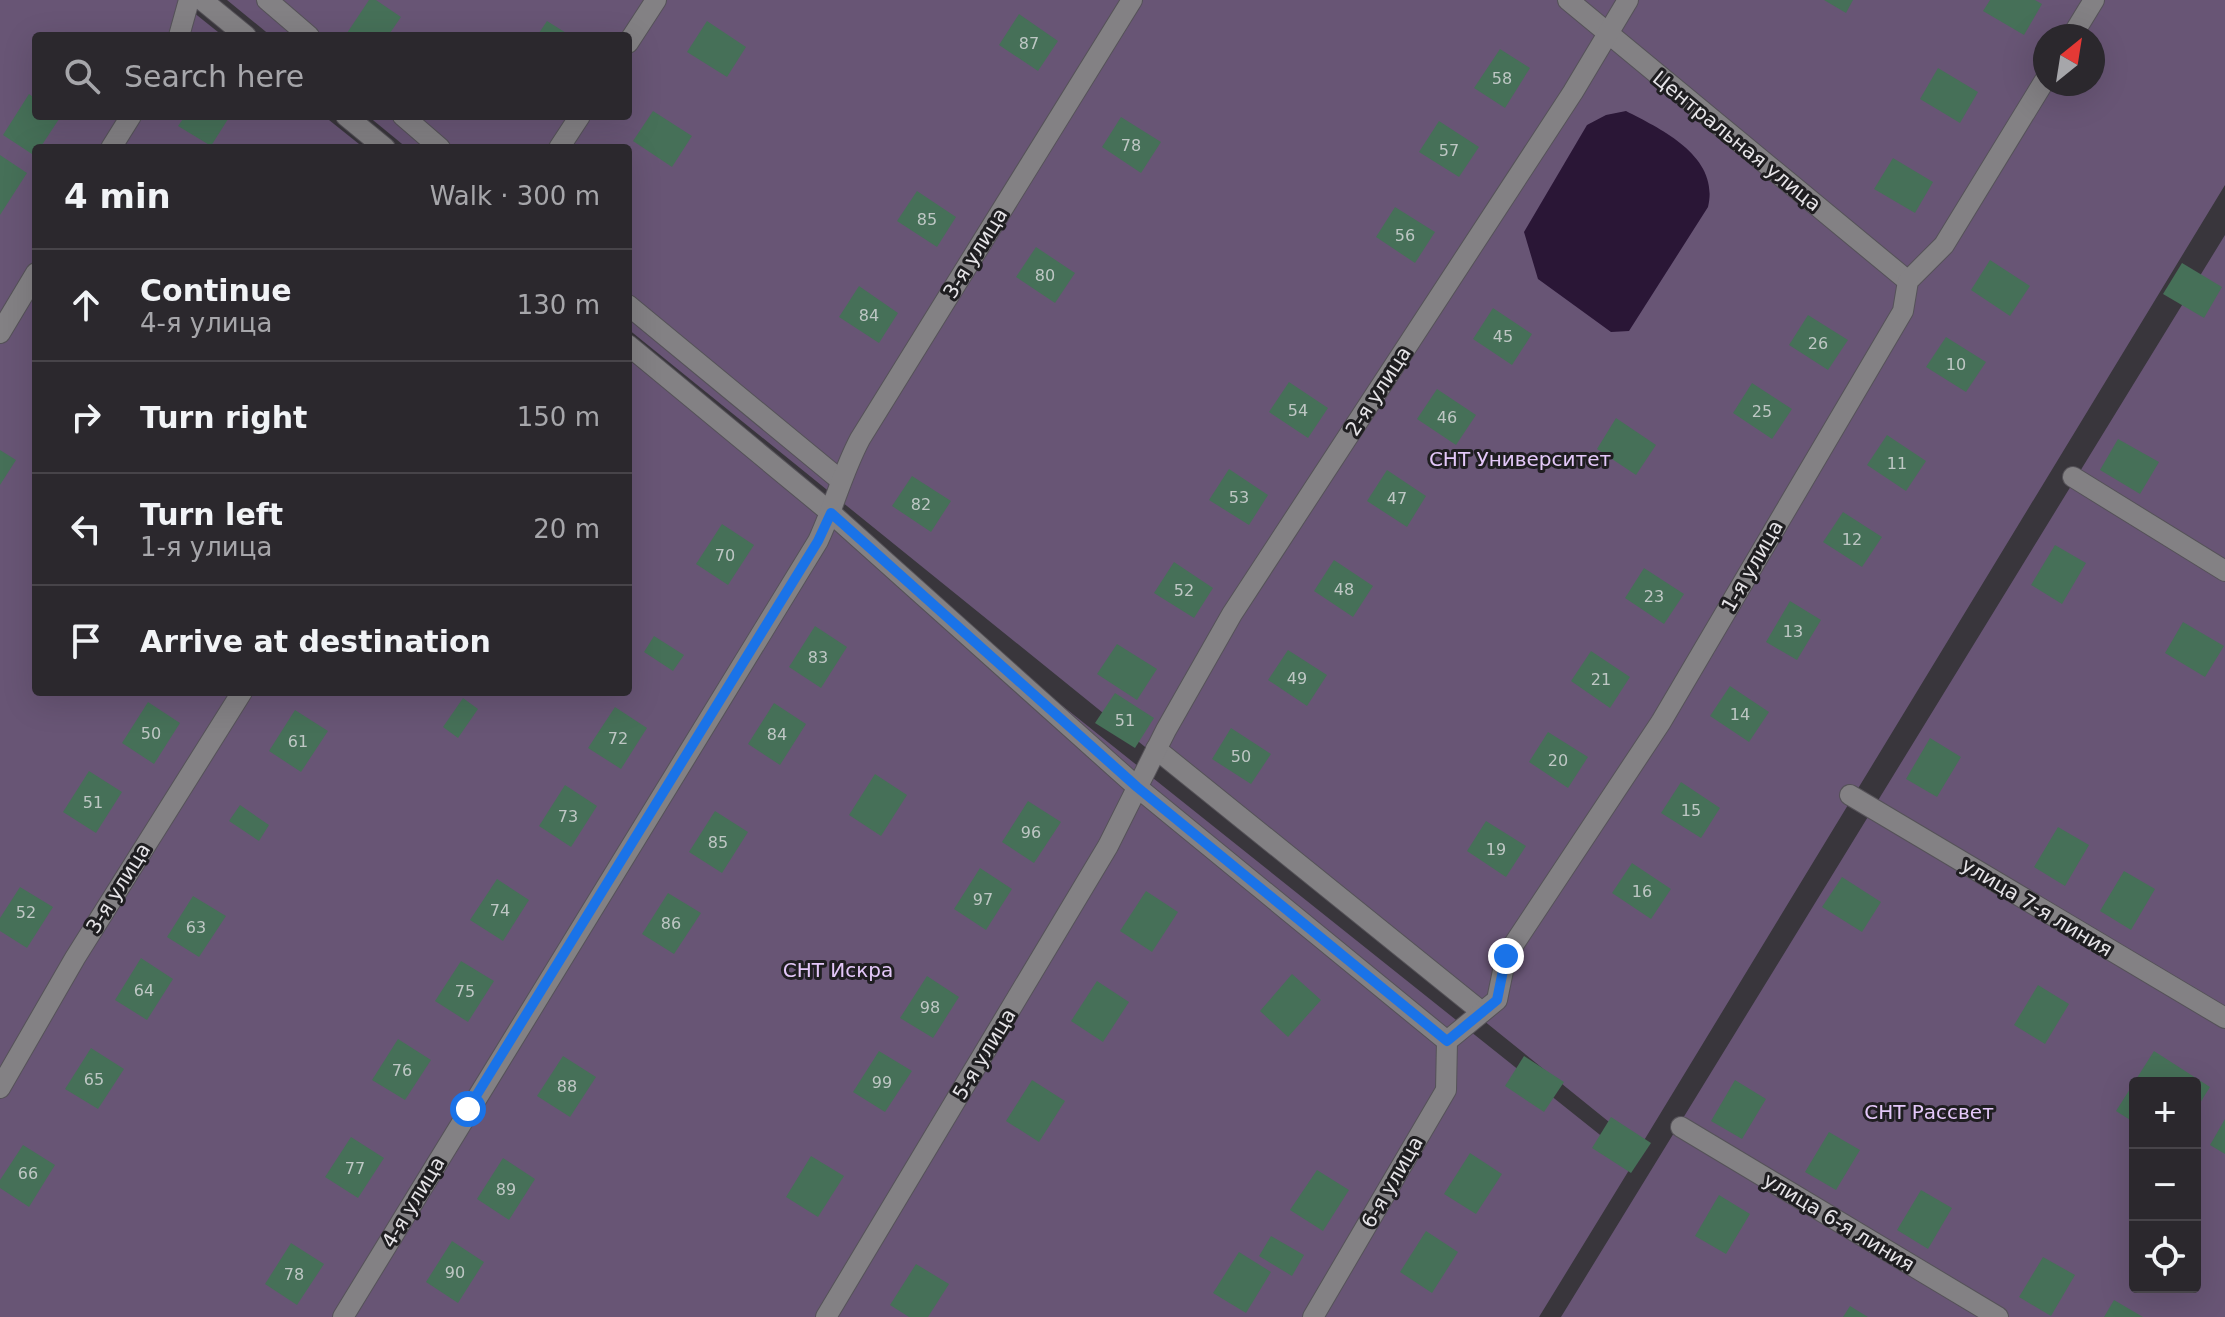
<!DOCTYPE html>
<meta charset="utf-8">
<style>
body{margin:0;font-family:"DejaVu Sans",sans-serif;background:#373439;color:#f1f3f6}
.controls{position:absolute;right:24px;bottom:24px;display:grid;overflow:hidden;border-radius:8px;box-shadow:0 8px 32px #0002}
.controls button{width:72px;height:72px;display:grid;place-items:center;padding:0;border:0;border-bottom:2px solid #474449;background:#2b282d;color:#f1f3f6;font:40px sans-serif}
.compass{position:absolute;left:2033px;top:24px;width:72px;height:72px;border-radius:50%;background:#2b282d;box-shadow:0 8px 32px #0002;rotate:30deg}
.stop{position:absolute;width:24px;height:24px;margin:-18px;border:6px solid #1a73e8;border-radius:50%;background:#fff}
.stop.end{background:#1a73e8;border-color:#fff;box-shadow:0 2px 8px #0008}
.list{margin:0;padding:0;list-style:none}
h2{display:flex;justify-content:space-between;align-items:center;height:104px;margin:0;padding:0 32px;font-size:34px}
h2 small{font-size:26px;font-weight:400;color:#a6a6aa}
.list li{display:grid;grid-template-columns:52px 1fr auto;gap:24px;align-items:center;box-sizing:border-box;height:112px;padding:0 32px;border-top:2px solid #474449}
.list b{display:block;font-size:30px;white-space:nowrap}
.list p{margin:0;font-size:26px;white-space:nowrap;color:#a6a6aa}
.list em{font-size:26px;font-style:normal;color:#a6a6aa}
.icon{flex:none;width:44px;height:44px;fill:none;stroke:currentColor;stroke-width:2;stroke-linecap:round;stroke-linejoin:round}
.map{position:relative;flex:none;width:2225px;height:1317px;overflow:hidden}
.search{position:absolute;background:#2b282d;box-shadow:0 8px 32px #0002;left:32px;top:32px;width:600px;height:88px;display:flex;align-items:center;gap:20px;box-sizing:border-box;padding:0 28px;border-radius:8px;color:#a6a6aa;font-size:30px}
.panel{position:absolute;background:#2b282d;box-shadow:0 8px 32px #0002;left:32px;top:144px;width:600px;height:552px;border-radius:8px}
.map>svg:first-child{display:block}
</style>
<div class="map">
<svg width="2225" height="1317" viewBox="0 0 2225 1317">
<rect width="100%" height="100%" fill="#39363c"/>
<g fill="#685575" fill-rule="evenodd">
<path d="M0,0H178L223,36H36V116H324L364,148H36V692H628V359L1634,1162L1539,1317H0Z"/>
<path d="M227,0H2225V185L1640,1147L628,329V148H407L368,116H628V36H271ZM2045,36H2093V84H2045Z"/>
<path d="M2225,235V1317H1561ZM2135,1083H2195V1287H2135Z"/>
</g>
<path fill="#2a1636" d="M1626,111C1663,130 1720,157 1708,207L1629,331L1611,332L1538,279L1524,232L1587,125L1606,115Z"/>
<g fill="#467058">
<path d="M369,0H376L401,17L388,36H345Z"/>
<path d="M1824,0H1853L1846,13Z"/>
<path d="M1990,0H2035L2042,4L2024,35L1983,11Z"/>
<path d="M1019,14L1058,41L1038,71L999,45Z"/>
<path d="M547,21L571,36H537Z"/>
<path d="M707,21L746,47L727,77L687,52Z"/>
<path d="M1500,49L1530,68L1505,108L1474,88Z"/>
<path d="M1938,68L1978,92L1960,123L1920,99Z"/>
<path d="M29,94L36,99V116H61L40,148H36L35,156L3,135Z"/>
<path d="M653,111L692,136L672,167L633,141Z"/>
<path d="M185,116H230L211,146L178,126Z"/>
<path d="M1121,117L1161,142L1141,173L1102,147Z"/>
<path d="M1439,121L1479,147L1459,177L1419,152Z"/>
<path d="M0,155L27,173L0,215Z"/>
<path d="M1893,158L1933,182L1915,213L1874,189Z"/>
<path d="M917,191L956,217L937,247L897,221Z"/>
<path d="M1395,207L1435,232L1415,263L1376,237Z"/>
<path d="M1036,247L1075,273L1055,303L1016,277Z"/>
<path d="M1990,260L2030,286L2010,316L1971,290Z"/>
<path d="M2182,263L2222,287L2204,318L2163,294Z"/>
<path d="M859,286L898,313L879,343L839,317Z"/>
<path d="M1493,308L1532,334L1512,365L1473,339Z"/>
<path d="M1808,315L1848,340L1828,370L1789,345Z"/>
<path d="M1946,337L1986,362L1966,392L1926,367Z"/>
<path d="M1289,382L1328,408L1308,438L1269,412Z"/>
<path d="M1752,383L1792,409L1772,439L1733,413Z"/>
<path d="M1437,389L1476,415L1456,445L1417,419Z"/>
<path d="M1616,418L1656,445L1636,475L1597,449Z"/>
<path d="M1887,435L1926,461L1906,491L1867,465Z"/>
<path d="M2118,439L2159,462L2140,494L2100,470Z"/>
<path d="M0,450L16,460L0,485Z"/>
<path d="M1229,469L1268,495L1249,525L1209,500Z"/>
<path d="M1387,470L1426,496L1407,527L1367,501Z"/>
<path d="M912,476L951,501L931,532L892,506Z"/>
<path d="M1843,512L1882,537L1862,567L1823,542Z"/>
<path d="M722,524L754,545L728,585L696,564Z"/>
<path d="M2055,545L2086,563L2062,604L2031,585Z"/>
<path d="M1334,560L1373,586L1353,617L1314,591Z"/>
<path d="M1174,562L1213,588L1194,618L1154,593Z"/>
<path d="M1644,568L1684,594L1664,624L1625,598Z"/>
<path d="M1790,601L1821,620L1797,660L1766,642Z"/>
<path d="M2183,622L2224,646L2205,677L2165,653Z"/>
<path d="M815,626L847,647L821,688L789,667Z"/>
<path d="M654,636L684,655L673,671L644,652Z"/>
<path d="M1117,644L1157,669L1137,700L1097,674Z"/>
<path d="M1288,650L1327,675L1307,706L1268,680Z"/>
<path d="M1591,651L1630,677L1610,708L1571,681Z"/>
<path d="M1730,686L1769,712L1749,742L1710,716Z"/>
<path d="M1115,693L1154,718L1135,748L1095,723Z"/>
<path d="M463,698L478,709L458,738L443,727Z"/>
<path d="M148,702L180,723L154,764L122,743Z"/>
<path d="M774,703L806,724L780,765L748,744Z"/>
<path d="M615,707L647,728L621,769L588,748Z"/>
<path d="M295,710L328,731L301,772L269,751Z"/>
<path d="M1231,728L1271,754L1251,784L1212,759Z"/>
<path d="M1548,732L1588,757L1568,788L1529,762Z"/>
<path d="M1930,738L1961,757L1937,797L1906,779Z"/>
<path d="M89,771L122,792L96,833L63,812Z"/>
<path d="M875,774L907,795L881,836L849,815Z"/>
<path d="M1681,782L1720,808L1701,838L1661,813Z"/>
<path d="M565,785L597,806L571,847L539,826Z"/>
<path d="M1028,801L1061,822L1034,863L1002,842Z"/>
<path d="M240,805L269,825L259,841L229,821Z"/>
<path d="M715,811L748,832L722,873L689,852Z"/>
<path d="M1486,821L1526,846L1506,877L1467,851Z"/>
<path d="M2058,827L2089,845L2065,886L2034,867Z"/>
<path d="M1632,863L1671,889L1651,919L1612,893Z"/>
<path d="M980,868L1012,889L986,930L954,909Z"/>
<path d="M2124,871L2155,889L2131,930L2100,911Z"/>
<path d="M1842,877L1881,902L1862,932L1822,907Z"/>
<path d="M497,879L529,900L503,941L470,920Z"/>
<path d="M20,887L53,907L27,948L0,931V918Z"/>
<path d="M1146,891L1178,912L1152,952L1120,931Z"/>
<path d="M668,893L701,913L674,954L642,934Z"/>
<path d="M193,896L226,916L199,957L167,937Z"/>
<path d="M141,958L173,979L147,1020L115,1000Z"/>
<path d="M461,961L494,981L468,1022L435,1001Z"/>
<path d="M1292,974L1321,1000L1288,1037L1260,1011Z"/>
<path d="M927,976L959,997L933,1038L900,1018Z"/>
<path d="M1097,981L1129,1002L1103,1042L1071,1021Z"/>
<path d="M2038,985L2069,1004L2045,1044L2014,1025Z"/>
<path d="M398,1039L431,1060L405,1100L372,1080Z"/>
<path d="M91,1048L124,1069L98,1109L65,1089Z"/>
<path d="M879,1051L912,1071L885,1112L853,1092Z"/>
<path d="M2154,1051L2210,1087L2195,1111V1083H2135V1123L2116,1111Z"/>
<path d="M563,1056L596,1077L570,1117L537,1096Z"/>
<path d="M1524,1056L1564,1082L1544,1112L1505,1086Z"/>
<path d="M1032,1080L1065,1101L1039,1142L1006,1121Z"/>
<path d="M1735,1080L1766,1099L1742,1139L1711,1121Z"/>
<path d="M1611,1117L1651,1143L1631,1173L1592,1148Z"/>
<path d="M2225,1119V1154L2210,1145Z"/>
<path d="M1829,1132L1860,1150L1836,1190L1805,1172Z"/>
<path d="M351,1137L384,1158L358,1198L325,1177Z"/>
<path d="M23,1145L55,1165L29,1207L0,1188V1180Z"/>
<path d="M1470,1153L1502,1174L1476,1214L1444,1194Z"/>
<path d="M811,1156L844,1176L818,1217L786,1197Z"/>
<path d="M503,1158L535,1179L509,1220L477,1199Z"/>
<path d="M1317,1170L1349,1190L1323,1231L1290,1210Z"/>
<path d="M1921,1190L1952,1208L1928,1249L1897,1230Z"/>
<path d="M1719,1195L1750,1214L1726,1254L1695,1236Z"/>
<path d="M1426,1231L1458,1252L1432,1293L1400,1272Z"/>
<path d="M1271,1236L1304,1255L1292,1276L1259,1256Z"/>
<path d="M452,1241L484,1262L458,1303L426,1282Z"/>
<path d="M291,1243L324,1264L297,1305L265,1284Z"/>
<path d="M1239,1252L1271,1272L1246,1313L1213,1293Z"/>
<path d="M2043,1257L2075,1275L2051,1316L2019,1297Z"/>
<path d="M916,1264L949,1284L928,1317H909L890,1305Z"/>
<path d="M2114,1300L2143,1317H2104Z"/>
<path d="M1850,1306L1868,1317H1843Z"/>
</g>
<g fill="none" stroke-linecap="round" stroke-linejoin="round">
<g stroke="#555258" stroke-width="22">
<g id="minor">
<path d="M202,0L246,36"/>
<path d="M267,0L309,36"/>
<path d="M1568,0L1908,281"/>
<path d="M179,36L189,0"/>
<path d="M2072,36L2094,0"/>
<path d="M628,43L656,0"/>
<path d="M346,116L385,148"/>
<path d="M403,116L440,148"/>
<path d="M111,148L131,116"/>
<path d="M559,148L580,116"/>
<path d="M628,305L839,479"/>
<path d="M0,333L36,273"/>
<path d="M628,345L831,513L1137,787L1447,1041"/>
<path d="M2073,477L2225,571"/>
<path d="M1156,749L1482,1012"/>
<path d="M1850,795L2225,1018"/>
<path d="M1447,1041L1497,1000L1506,956L1661,722L1903,311L1908,281L1944,245L2045,80"/>
<path d="M0,1088L75,958L242,692"/>
<path d="M1681,1127L1998,1317"/>
<path d="M343,1317L818,541C834,507 842,473 860,439L1132,0"/>
<path d="M826,1317L1108,846L1166,730L1232,614L1573,92L1628,0"/>
<path d="M1313,1317L1446,1090L1447,1041"/>
</g>
</g>
<use href="#minor" stroke="#838184" stroke-width="20"/>
</g>
<g fill="none" stroke-linecap="round" stroke-linejoin="round">
<path stroke="#1a73e8" stroke-width="10" d="M468,1109L818,541L831,513L1137,787L1447,1041L1497,1000L1506,956"/>
</g>
<g text-anchor="middle" dominant-baseline="central" stroke-width="6" stroke-linejoin="round" paint-order="stroke">
<g font-size="16" fill="#bec7c4">
<text x="1029" y="43">87</text>
<text x="1502" y="78">58</text>
<text x="1131" y="145">78</text>
<text x="1449" y="150">57</text>
<text x="927" y="219">85</text>
<text x="1405" y="235">56</text>
<text x="1045" y="275">80</text>
<text x="869" y="315">84</text>
<text x="1503" y="336">45</text>
<text x="1818" y="343">26</text>
<text x="1956" y="364">10</text>
<text x="1298" y="410">54</text>
<text x="1762" y="411">25</text>
<text x="1447" y="417">46</text>
<text x="1897" y="463">11</text>
<text x="1239" y="497">53</text>
<text x="1397" y="498">47</text>
<text x="921" y="504">82</text>
<text x="1852" y="539">12</text>
<text x="725" y="555">70</text>
<text x="1344" y="589">48</text>
<text x="1184" y="590">52</text>
<text x="1654" y="596">23</text>
<text x="1793" y="631">13</text>
<text x="818" y="657">83</text>
<text x="1297" y="678">49</text>
<text x="1601" y="679">21</text>
<text x="1740" y="714">14</text>
<text x="1125" y="720">51</text>
<text x="151" y="733">50</text>
<text x="777" y="734">84</text>
<text x="618" y="738">72</text>
<text x="298" y="741">61</text>
<text x="1241" y="756">50</text>
<text x="1558" y="760">20</text>
<text x="93" y="802">51</text>
<text x="1691" y="810">15</text>
<text x="568" y="816">73</text>
<text x="1031" y="832">96</text>
<text x="718" y="842">85</text>
<text x="1496" y="849">19</text>
<text x="1642" y="891">16</text>
<text x="983" y="899">97</text>
<text x="500" y="910">74</text>
<text x="26" y="912">52</text>
<text x="671" y="923">86</text>
<text x="196" y="927">63</text>
<text x="144" y="990">64</text>
<text x="465" y="991">75</text>
<text x="930" y="1007">98</text>
<text x="402" y="1070">76</text>
<text x="94" y="1079">65</text>
<text x="882" y="1082">99</text>
<text x="567" y="1086">88</text>
<text x="355" y="1168">77</text>
<text x="28" y="1173">66</text>
<text x="506" y="1189">89</text>
<text x="455" y="1272">90</text>
<text x="294" y="1274">78</text>
</g>
<g font-size="20" fill="#e6e4e8" stroke="#1f1e21">
<text transform="translate(1737 141) rotate(39)">Центральная улица</text>
<text transform="translate(975 253) rotate(-58)">3-я улица</text>
<text transform="translate(1378 391) rotate(-57)">2-я улица</text>
<text transform="translate(1752 566) rotate(-60)">1-я улица</text>
<text transform="translate(118 888) rotate(-58)">3-я улица</text>
<text transform="translate(2037 907) rotate(31)">улица 7-я линия</text>
<text transform="translate(984 1054) rotate(-59)">5-я улица</text>
<text transform="translate(1392 1182) rotate(-60)">6-я улица</text>
<text transform="translate(413 1202) rotate(-59)">4-я улица</text>
<text transform="translate(1839 1222) rotate(31)">улица 6-я линия</text>
</g>
<g font-size="20" fill="#e4c8f9" stroke="#1f1e21">
<text x="1520" y="459">СНТ Университет</text>
<text x="838" y="970">СНТ Искра</text>
<text x="1929" y="1112">СНТ Рассвет</text>
</g>
</g>
</svg>
<div class="controls">
<button>+</button>
<button>−</button>
<button><svg class="icon" aria-label="locate" viewBox="0 0 24 24"><circle cx="12" cy="12" r="6"/><path d="M12 2v4M12 18v4M2 12h4M18 12h4"/></svg></button>
</div>
<svg class="compass" viewBox="-18 -18 36 36"><path d="M0-13l5 13h-10z" fill="#e53935"/><path d="M0 13l5-13h-10z" fill="#a6a6aa"/></svg>
<div class="stop" style="left:468px;top:1109px"></div>
<div class="stop end" style="left:1506px;top:956px"></div>
<div class="search"><svg class="icon" aria-label="search" viewBox="0 0 24 24"><circle cx="10" cy="10" r="6"/><path d="M15 15l6 6"/></svg>Search here</div>
<section class="panel">
<h2>4 min<small>Walk · 300 m</small></h2>
<ul class="list">
<li><svg class="icon" aria-label="ahead" viewBox="0 0 24 24"><path d="M12 20V5M6 11l6-6 6 6"/></svg><div><b>Continue</b><p>4-я улица</p></div><em>130 m</em></li>
<li><svg class="icon" aria-label="right" viewBox="0 0 24 24"><path d="M7 20v-9h11M14 6l5 5-5 5"/></svg><div><b>Turn right</b></div><em>150 m</em></li>
<li><svg class="icon" aria-label="left" viewBox="0 0 24 24"><path d="M17 20v-9H6M10 6l-5 5 5 5"/></svg><div><b>Turn left</b><p>1-я улица</p></div><em>20 m</em></li>
<li><svg class="icon" aria-label="arrive" viewBox="0 0 24 24"><path d="M6 21V4h12l-3 4 3 4H6"/></svg><div><b>Arrive at destination</b></div></li>
</ul>
</section>
</div>
